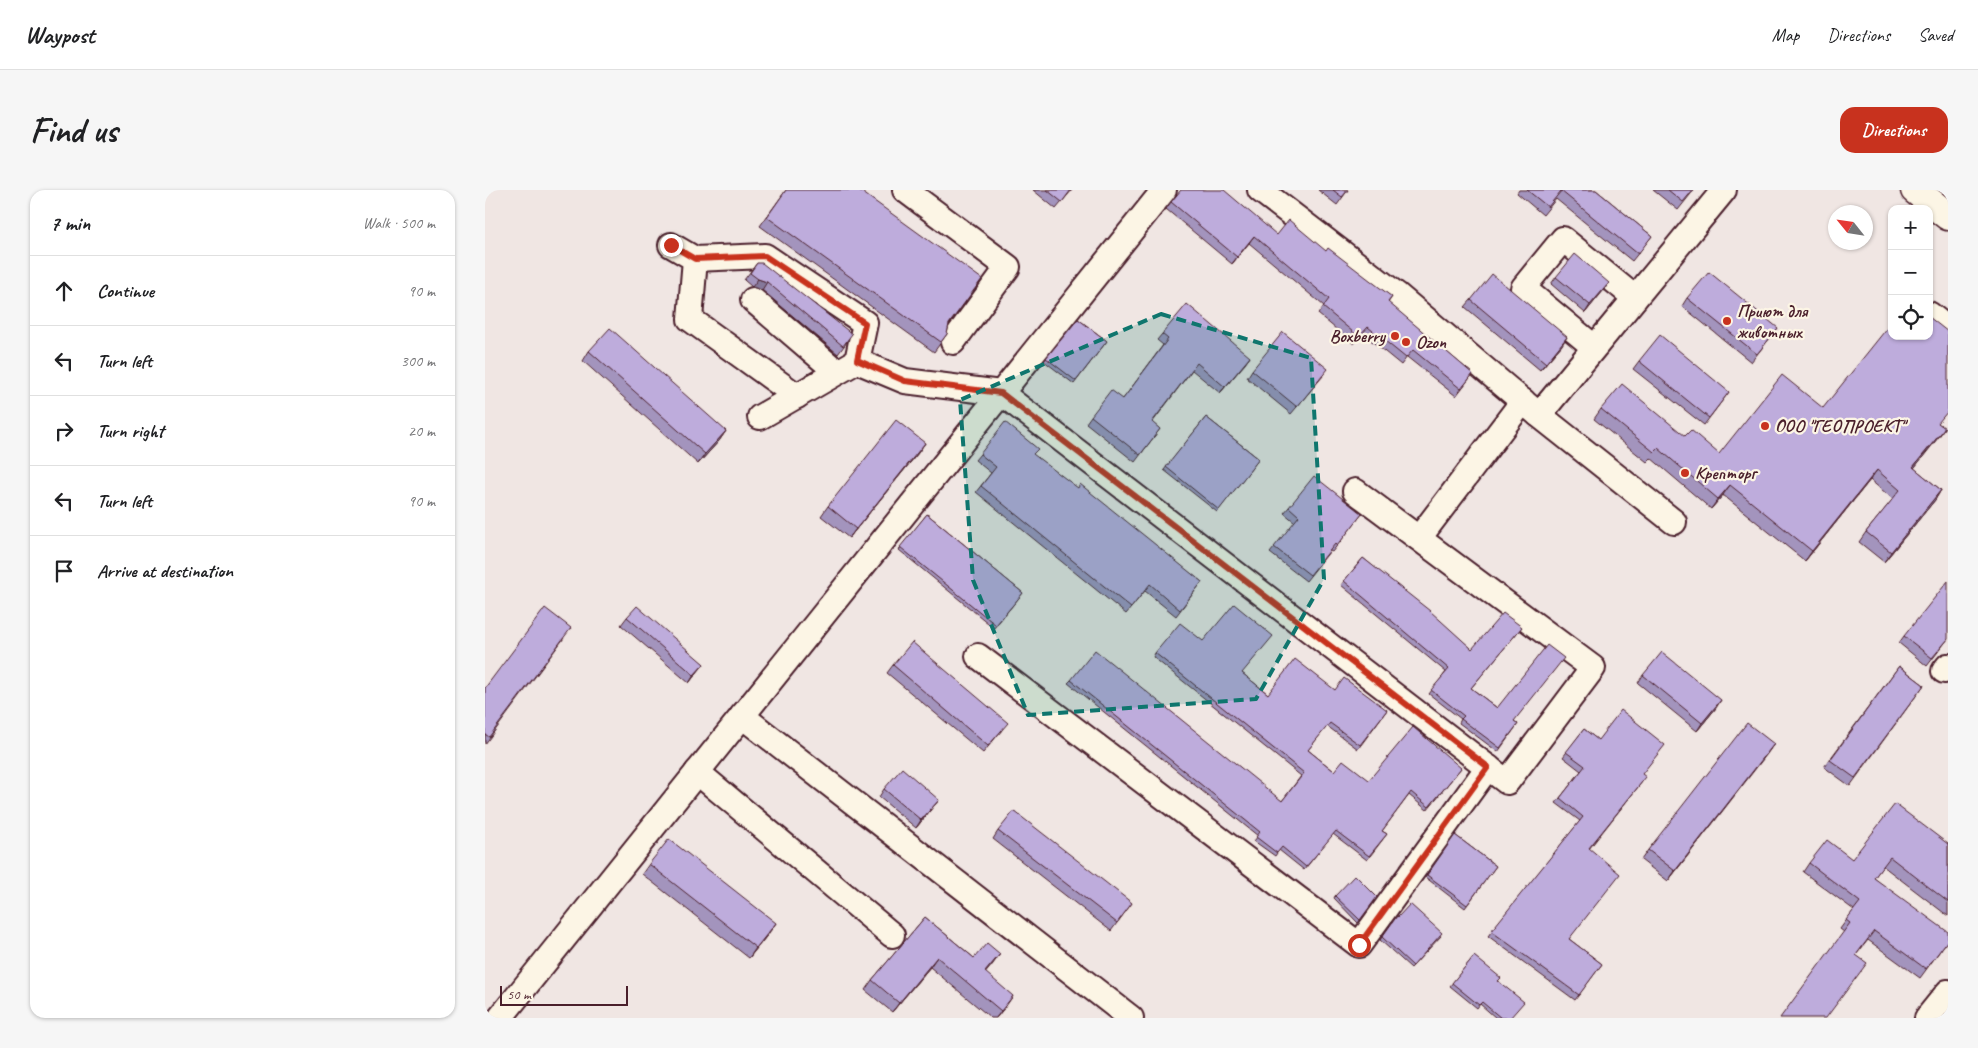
<!DOCTYPE html>
<meta charset="utf-8">
<style>
body{margin:0;font-family:Caveat,sans-serif;background:#f6f6f6;color:#202124}
.controls{position:absolute;right:15px;top:15px;display:grid;overflow:hidden;border-radius:10px;box-shadow:0 1px 4px #0004}
.controls button{width:45px;height:45px;display:grid;place-items:center;padding:0;border:0;border-bottom:1px solid #e0e0e0;background:#fff;color:#202124;font:25px sans-serif}
.compass{position:absolute;left:1343px;top:15px;width:45px;height:45px;border-radius:50%;background:#fff;box-shadow:0 1px 4px #0004;rotate:300deg}
.scale{position:absolute;left:15px;bottom:12px;width:128px;box-sizing:border-box;padding-left:5px;border:2px solid #4a1f2b;border-top:0;font-size:14px;line-height:18px;white-space:nowrap;color:#4a1f2b;-webkit-text-stroke:4px #fcf5e5;paint-order:stroke}
.stop{position:absolute;width:15px;height:15px;margin:-11px;border:4px solid #c8321e;border-radius:50%;background:#fff}
.stop.end{background:#c8321e;border-color:#fff;box-shadow:0 1px 5px #0008}
.list{margin:0;padding:0;list-style:none}
h2{display:flex;justify-content:space-between;align-items:center;height:65px;margin:0;padding:0 20px;font-size:21px}
h2 small{font-size:16px;font-weight:400;color:#757577}
.list li{display:grid;grid-template-columns:32px 1fr auto;gap:15px;align-items:center;box-sizing:border-box;height:70px;padding:0 20px;border-top:1px solid #e0e0e0}
.list b{display:block;font-size:19px;white-space:nowrap}
.list em{font-size:16px;font-style:normal;color:#757577}
.icon{flex:none;width:28px;height:28px;fill:none;stroke:currentColor;stroke-width:2;stroke-linecap:round;stroke-linejoin:round}
.map{position:relative;flex:none;width:1463px;height:828px;overflow:hidden;border-radius:15px}
header{display:flex;align-items:center;gap:30px;box-sizing:border-box;height:70px;padding:0 25px;background:#fff;border-bottom:1px solid #e0e0e0}
header strong{font-size:24px}
nav{display:flex;gap:28px;margin-inline-start:auto;font-size:18px}
.intro{display:flex;align-items:center;justify-content:space-between;box-sizing:border-box;height:120px;padding:0 30px}
h1{margin:0;font-size:35px}
.button{padding:12px 22px;border-radius:15px;background:#c8321e;color:#fff;font-size:18px;font-weight:700}
main{display:flex;gap:30px;padding:0 30px}
aside{flex:1;background:#fff;border-radius:15px;box-shadow:0 1px 4px #0004}
.map>svg:first-child{display:block}
</style>
<header>
<strong>Waypost</strong>
<nav><a>Map</a><a>Directions</a><a>Saved</a></nav>
</header>
<div class="intro"><h1>Find us</h1><a class="button">Directions</a></div>
<main>
<aside>
<h2>7 min<small>Walk · 500 m</small></h2>
<ul class="list">
<li><svg class="icon" aria-label="ahead" viewBox="0 0 24 24"><path d="M12 20V5M6 11l6-6 6 6"/></svg><div><b>Continue</b></div><em>90 m</em></li>
<li><svg class="icon" aria-label="left" viewBox="0 0 24 24"><path d="M17 20v-9H6M10 6l-5 5 5 5"/></svg><div><b>Turn left</b></div><em>300 m</em></li>
<li><svg class="icon" aria-label="right" viewBox="0 0 24 24"><path d="M7 20v-9h11M14 6l5 5-5 5"/></svg><div><b>Turn right</b></div><em>20 m</em></li>
<li><svg class="icon" aria-label="left" viewBox="0 0 24 24"><path d="M17 20v-9H6M10 6l-5 5 5 5"/></svg><div><b>Turn left</b></div><em>90 m</em></li>
<li><svg class="icon" aria-label="arrive" viewBox="0 0 24 24"><path d="M6 21V4h12l-3 4 3 4H6"/></svg><div><b>Arrive at destination</b></div></li>
</ul>
</aside>
<div class="map">
<svg width="1463" height="828" viewBox="0 0 1463 828">
<rect width="100%" height="100%" fill="#f0e6e3"/>
<filter id="ink" filterUnits="userSpaceOnUse"><feTurbulence type="fractalNoise" baseFrequency=".02" numOctaves="2"/><feDisplacementMap in="SourceGraphic" scale="10" xChannelSelector="R" yChannelSelector="G"/><feConvolveMatrix kernelMatrix="1 2 1 2 8 2 1 2 1" color-interpolation-filters="sRGB"/></filter>
<g filter="url(#ink)">
<g fill="none" stroke-linecap="round" stroke-linejoin="round">
<g stroke="#4a1f2b" stroke-width="28">
<g id="minor">
<path d="M420,0L523,77L468,152"/>
<path d="M775,0L911,104L1054,225L1189,332"/>
<path d="M186,55L210,69L205,129L312,206"/>
<path d="M210,69L280,66L380,133L372,171"/>
<path d="M268,110L352,182"/>
<path d="M1444,124L1463,139"/>
<path d="M1109,157L1038,98L1078,49L1150,108"/>
<path d="M1054,225L1239,0"/>
<path d="M275,227L372,171L420,191L516,203L1022,592L1108,478L870,301"/>
<path d="M934,348L1038,211"/>
<path d="M493,466L874,755L1003,577"/>
<path d="M1459,481L1463,476"/>
<path d="M257,526L646,828"/>
<path d="M212,582L407,745"/>
<path d="M15,828L679,0"/>
<path d="M1442,828L1463,802"/>
</g>
</g>
<g stroke="#4a1f2b" stroke-width="31">
<path id="major" d="M1430,0L1463,26"/>
</g>
<use href="#minor" stroke="#fcf5e5" stroke-width="24"/>
<use href="#major" stroke="#fcf5e5" stroke-width="28"/>
</g>
<g fill="#a394bd" stroke="#4a1f2b">
<path d="M301,0L464,135L462,144L449,162L275,36Z"/>
<path d="M548,0H587L571,19Z"/>
<path d="M833,0H863L852,15Z"/>
<path d="M1034,0H1111L1167,46L1147,71L1071,9L1058,25L1032,3Z"/>
<path d="M1168,0H1209L1193,20Z"/>
<path d="M686,12L792,45L841,61L907,107L903,113L988,184L971,206L922,167L916,175L878,144L869,154L833,124L839,116L764,53L747,74L681,19Z"/>
<path d="M272,73L362,152L353,164L277,100L267,97L259,90Z"/>
<path d="M1071,87L1124,93L1100,123L1066,94Z"/>
<path d="M1202,108L1293,138L1266,172L1197,116Z"/>
<path d="M986,110L1077,155L1055,180L980,117Z"/>
<path d="M593,129L622,151L589,194L559,171Z"/>
<path d="M677,144L765,167L735,203L707,180L667,233L675,239L650,272L601,233L606,226L638,209L678,155L672,150Z"/>
<path d="M104,161L241,241L234,251L213,274L98,171Z"/>
<path d="M1154,171L1244,202L1219,235L1148,179Z"/>
<path d="M767,180L838,186L806,224L762,188Z"/>
<path d="M1338,218L1454,234L1460,238L1429,278L1456,300L1450,310L1399,372L1374,352L1381,342L1408,309L1385,290L1320,371L1238,305L1226,319L1166,268L1162,272L1109,229L1116,219L1200,246L1234,264Z"/>
<path d="M721,227L774,269L732,322L679,280Z"/>
<path d="M440,253L433,263L364,348L336,326L343,316Z"/>
<path d="M495,264L548,265L717,392L691,426L660,401L641,424L491,302L506,283L490,270Z"/>
<path d="M804,317L877,324L847,362L845,361L821,391L785,363L810,332L799,323Z"/>
<path d="M442,324L538,403L509,438L414,360Z"/>
<path d="M878,368L987,459L1037,437L986,498L1033,534L1013,562L974,533L976,529L944,504L961,482L856,395Z"/>
<path d="M142,427L219,474L204,493L136,435Z"/>
<path d="M1419,446L1463,449L1442,476L1414,453Z"/>
<path d="M79,448L0,554V498Z"/>
<path d="M670,463L757,483L783,504L850,500L902,520L873,559L842,536L823,560L849,581L884,590L976,578L942,620L924,605L897,641L902,644L882,670L848,644L819,680L794,660L790,666L769,651L773,646L583,493L586,490L797,611L816,586L668,467Z"/>
<path d="M408,475L517,540L498,563L402,483Z"/>
<path d="M1414,476L1439,495L1365,596L1339,577Z"/>
<path d="M1158,485L1231,518L1212,541L1153,493Z"/>
<path d="M1099,539L1157,585V592L1104,659L1084,749L1117,774L1090,810L1003,746L1095,631L1071,613L1096,581L1078,567Z"/>
<path d="M1289,554L1183,691L1156,670L1163,660Z"/>
<path d="M399,599L454,610L448,617L431,638L394,607Z"/>
<path d="M513,641L647,713L626,741L508,649Z"/>
<path d="M970,645L1011,676L980,718L940,687Z"/>
<path d="M1463,654V726L1398,676L1389,688L1463,750L1435,788L1383,750L1371,765L1376,782L1359,742L1355,739L1369,720L1318,682L1324,673L1367,669Z"/>
<path d="M164,674L284,743L264,768L157,684Z"/>
<path d="M850,706L892,707L873,733L849,708Z"/>
<path d="M912,726L956,746L926,778L895,750Z"/>
<path d="M440,727L489,768L515,764L500,783L521,816L511,828H506L445,777L407,822L380,800L387,790Z"/>
<path d="M989,766L1014,791L1026,828H1011L995,814L992,818L965,796Z"/>
</g>
<g fill="#85789a" stroke="#4a1f2b">
<path d="M769,46L764,53L747,74L752,67Z"/>
<path d="M273,89L282,92L277,100L267,97Z"/>
<path d="M1124,93L1119,100L1100,123L1105,115Z"/>
<path d="M1082,147L1077,155L1055,180L1061,173Z"/>
<path d="M765,167L760,174L735,203Z"/>
<path d="M1460,238L1453,248L1422,287L1428,277Z"/>
<path d="M241,241L234,251L213,274L220,264Z"/>
<path d="M440,253L433,263L364,348L371,339Z"/>
<path d="M1392,280L1385,290L1320,371L1327,361Z"/>
<path d="M1245,295L1238,305L1226,319L1233,309Z"/>
<path d="M1456,300L1450,310L1399,372L1406,362Z"/>
<path d="M219,474L213,481L204,493L209,485Z"/>
<path d="M1236,510L1231,518L1212,541L1217,533Z"/>
<path d="M1289,554L1282,564L1183,691L1190,681Z"/>
<path d="M454,610L448,617L431,638L436,630Z"/>
<path d="M291,733L284,743L264,768L271,758Z"/>
<path d="M515,764L508,774L493,792L500,782Z"/>
<path d="M452,767L445,777L407,822L414,813Z"/>
<path d="M528,806L521,816L511,828L516,821Z"/>
</g>
<g fill="#beacdc" stroke="#4a1f2b">
<path d="M301,0H374L497,89L464,134L462,144L456,152L282,27Z"/>
<path d="M562,0H586L577,12Z"/>
<path d="M696,0H739L792,45L804,30L841,61L843,58L907,107L903,112L988,184L976,199L928,160L921,168L883,137L874,147L838,117L844,109L769,46L752,67L686,12Z"/>
<path d="M848,0H863L857,7Z"/>
<path d="M1042,0H1111L1167,46L1153,64L1076,1L1063,17Z"/>
<path d="M1183,0H1208L1198,12Z"/>
<path d="M1090,64L1124,93L1105,115L1071,87Z"/>
<path d="M272,73H277L367,144L358,156L282,92L273,89L265,83Z"/>
<path d="M1224,82L1293,138L1272,164L1202,108Z"/>
<path d="M1007,84L1082,147L1061,173L986,110Z"/>
<path d="M702,114L765,167L740,197L712,173L667,232L675,239L655,265L606,226L626,200L638,209L683,149L677,144Z"/>
<path d="M1444,127L1463,142V221L1453,233L1460,238L1428,277L1456,300L1406,362L1381,342L1415,300L1392,280L1327,361L1245,295L1233,309L1173,258L1169,262L1116,219L1137,194L1200,246L1206,240L1234,264L1297,185L1338,218L1407,132V146H1444Z"/>
<path d="M593,129L622,151L591,191L561,168Z"/>
<path d="M125,138L241,241L220,264L104,161Z"/>
<path d="M798,142L843,179L812,217L767,180Z"/>
<path d="M1175,145L1244,202L1224,228L1154,171Z"/>
<path d="M721,227L774,269L734,320L681,277Z"/>
<path d="M411,230L440,253L371,339L343,316Z"/>
<path d="M520,232L553,259L548,264L593,298L595,294L717,392L695,420L665,394L646,418L496,296L511,277L495,264Z"/>
<path d="M829,286L877,324L852,356L850,354L825,385L789,357L814,326L804,317Z"/>
<path d="M442,324L538,403L511,435L415,357Z"/>
<path d="M878,368L945,421L987,459L1018,423L1037,437L986,498L1012,518L1062,455L1079,468L1029,531L1033,534L1015,558L976,529L979,526L946,500L964,479L859,391Z"/>
<path d="M1463,391V449L1447,468L1419,446Z"/>
<path d="M749,414L788,446L757,483L783,504L810,469L850,500L859,488L902,520L875,555L845,533L823,560L849,581L858,570L884,590L928,537L976,578L944,617L926,602L897,641L902,644L884,666L851,641L821,677L797,657L792,663L771,647L775,642L586,490L610,460L797,611L819,583L670,463L695,433L718,451Z"/>
<path d="M152,416L219,474L209,485L142,427Z"/>
<path d="M60,418L86,438L4,547L0,544V498Z"/>
<path d="M427,452L523,533L503,556L408,475Z"/>
<path d="M1177,462L1236,510L1217,533L1158,485Z"/>
<path d="M1414,476L1439,495L1370,588L1345,570Z"/>
<path d="M1136,520L1180,555L1157,584L1161,587L1104,658L1135,684L1084,749L1117,774L1094,805L1006,741L1098,627L1075,608L1100,576L1081,562L1099,539L1113,550Z"/>
<path d="M1262,533L1289,554L1190,681L1163,660Z"/>
<path d="M417,578L454,610L436,630L399,599Z"/>
<path d="M1410,614L1463,654V712L1405,667L1389,688L1463,742V750L1441,779L1389,741L1371,765L1382,773L1341,828H1295L1365,733L1361,730L1375,712L1324,673L1342,650L1367,669Z"/>
<path d="M529,621L647,713L632,733L513,641Z"/>
<path d="M970,645L1011,676L982,715L942,685Z"/>
<path d="M184,649L291,733L271,758L164,674Z"/>
<path d="M870,685L892,707L875,730L850,706Z"/>
<path d="M925,714L957,743L928,776L897,747L912,726L913,727Z"/>
<path d="M440,727L489,768L502,753L515,764L500,782L528,806L516,821L452,767L414,813L387,790Z"/>
<path d="M989,766L1016,788L1013,791L1039,812L1025,828H1016L997,812L994,815L967,793Z"/>
</g>
</g>
<g fill="none" stroke-linecap="round" stroke-linejoin="round" filter="url(#ink)">
<path stroke="#c8321e" stroke-width="6" d="M186,55L210,69L280,66L380,133L372,170L420,191L516,203L1003,577L874,755"/>
</g>
<path fill="#0f766e" fill-opacity="0.2" stroke="#0f766e" stroke-width="4" stroke-dasharray="10 6" stroke-linejoin="round" d="M676,124L826,168L839,389L771,509L543,525L488,390L475,210Z"/>
<g fill="#c8321e" stroke="#fcf5e5" stroke-width="2">
<circle cx="1242" cy="131" r="5"/>
<circle cx="910" cy="146" r="5"/>
<circle cx="921" cy="152" r="5"/>
<circle cx="1280" cy="236" r="5"/>
<circle cx="1200" cy="283" r="5"/>
</g>
<g text-anchor="middle" dominant-baseline="central" stroke-width="4.5" stroke-linejoin="round" paint-order="stroke">
<g font-size="18" font-weight="bold" fill="#4a1f2b" stroke="#fcf5e5" text-anchor="start">
<text x="1252" y="121">Приют для<tspan x="1252" dy="21">животных</tspan></text>
<text x="900" y="146" text-anchor="end">Boxberry</text>
<text x="931" y="152">Ozon</text>
<text x="1290" y="236">ООО "ГЕОПРОЕКТ"</text>
<text x="1210" y="283">Крепторг</text>
</g>
</g>
</svg>
<div class="controls">
<button>+</button>
<button>−</button>
<button><svg class="icon" aria-label="locate" viewBox="0 0 24 24"><circle cx="12" cy="12" r="6"/><path d="M12 2v4M12 18v4M2 12h4M18 12h4"/></svg></button>
</div>
<svg class="compass" viewBox="-18 -18 36 36"><path d="M0-13l5 13h-10z" fill="#e53935"/><path d="M0 13l5-13h-10z" fill="#757577"/></svg>
<div class="scale">50 m</div>
<div class="stop" style="left:874px;top:755px"></div>
<div class="stop end" style="left:186px;top:55px"></div>
</div>
</main>
